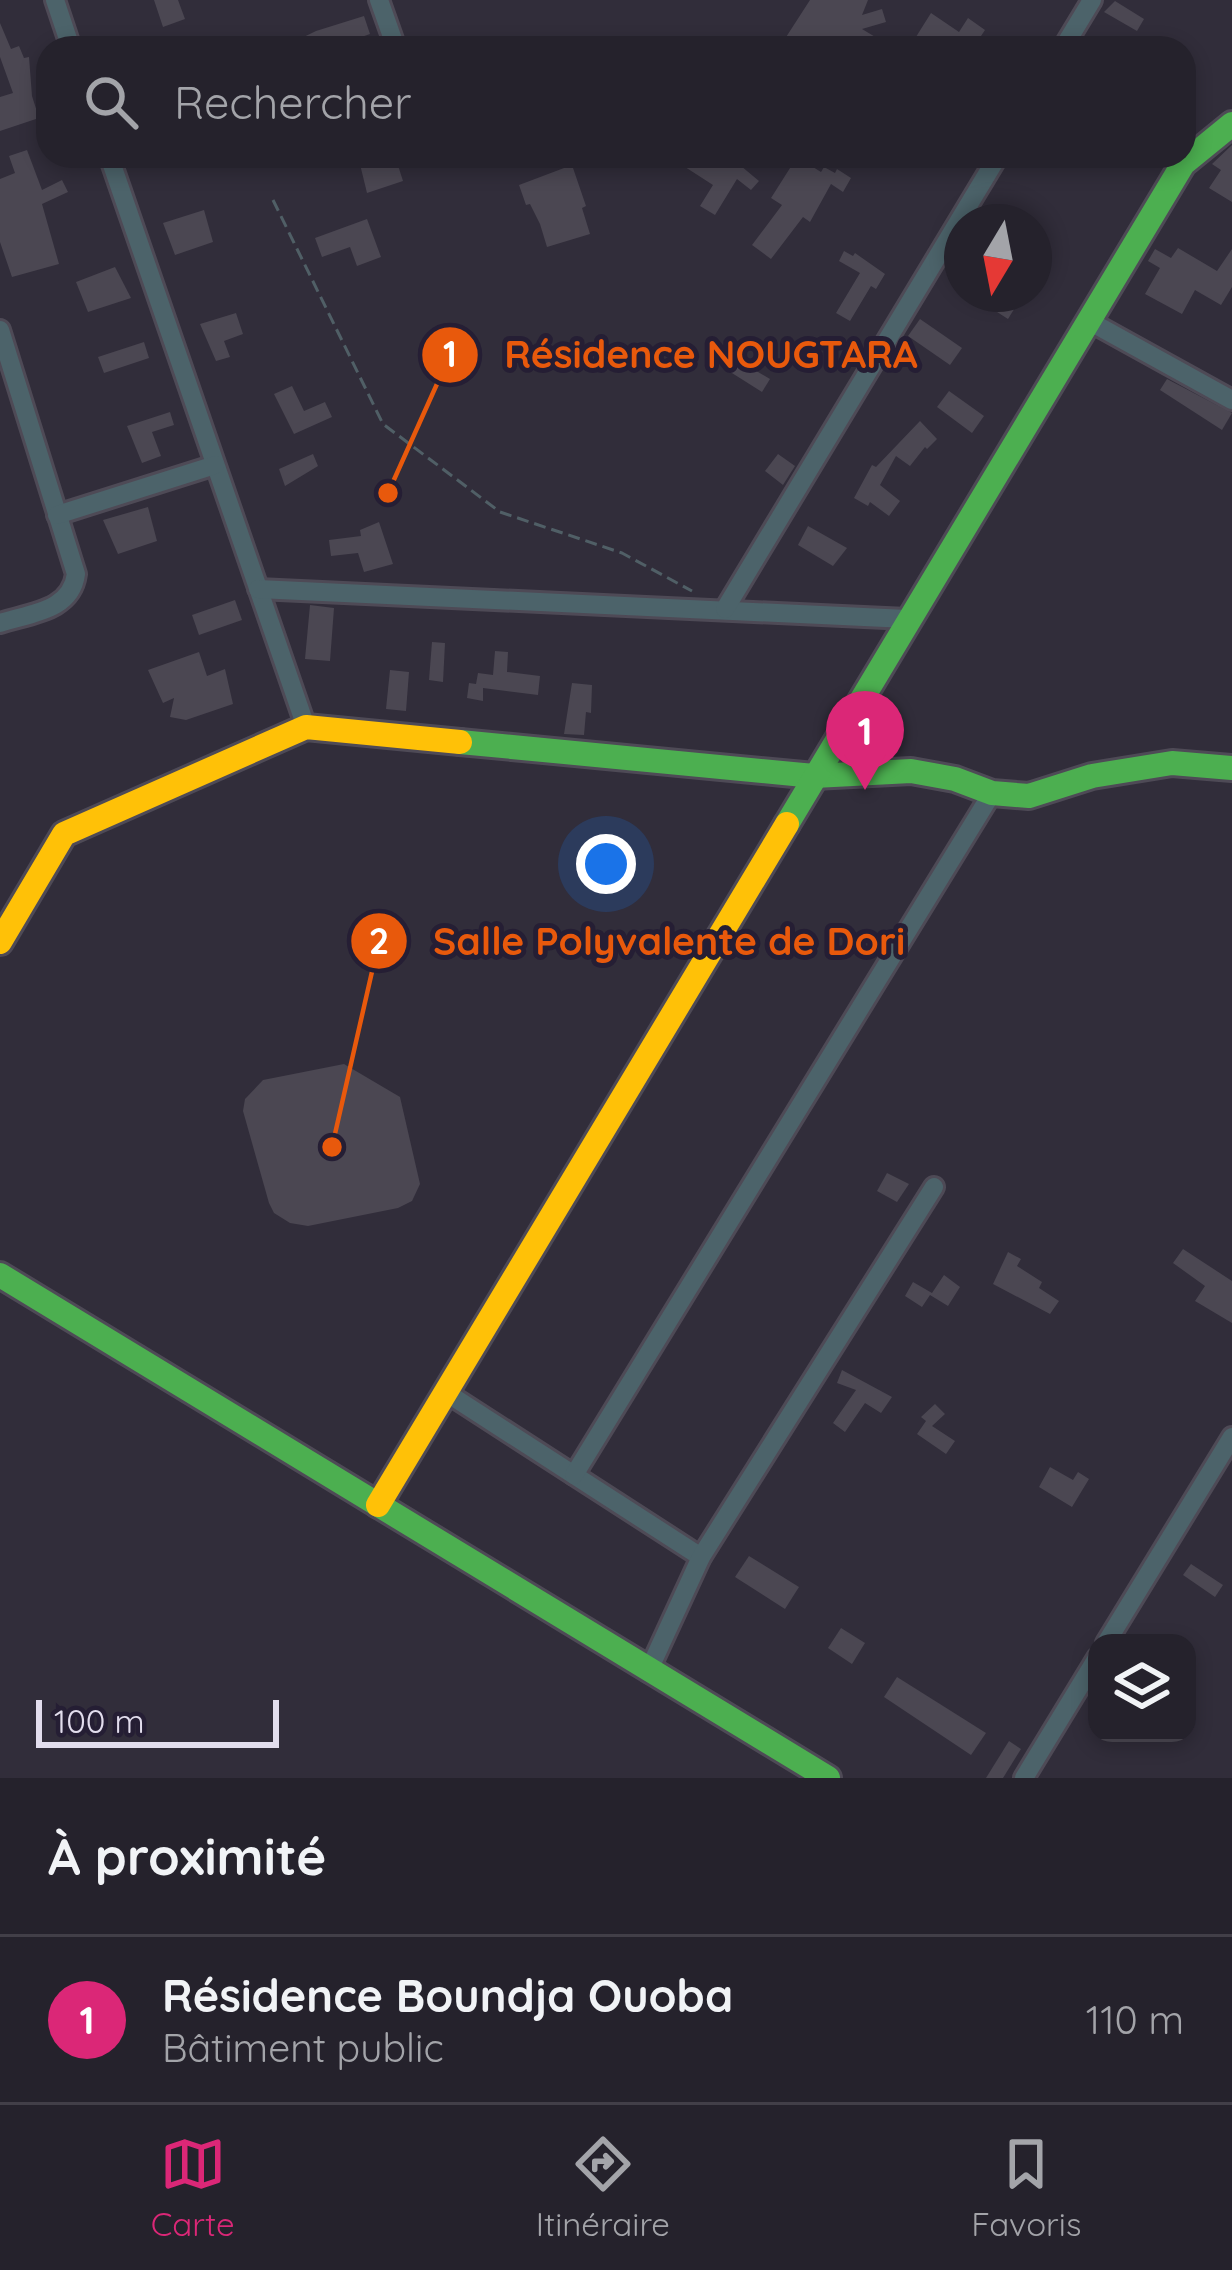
<!DOCTYPE html>
<html lang="fr">
<meta charset="utf-8">
<style>
body{margin:0;font-family:Quicksand,sans-serif;background:#2d2a34;color:#f1f3f6}
.controls{position:absolute;right:36px;bottom:36px;display:grid;overflow:hidden;border-radius:24px;box-shadow:0 6px 18px #0003}
.controls button{width:108px;height:108px;display:grid;place-items:center;padding:0;border:0;border-bottom:3px solid #423f48;background:#25222c;color:#f1f3f6;font:60px sans-serif}
.compass{position:absolute;left:944px;top:204px;width:108px;height:108px;border-radius:50%;background:#25222c;box-shadow:0 6px 18px #0003;rotate:190deg}
.scale{position:absolute;left:36px;bottom:30px;width:243px;box-sizing:border-box;padding-left:12px;border:6px solid #e2dded;border-top:0;font-size:33px;line-height:42px;white-space:nowrap;color:#e2dded;-webkit-text-stroke:9px #251e34;paint-order:stroke}
.you{position:absolute;left:606px;top:864px;width:42px;height:42px;margin:-30px;border:9px solid #fff;border-radius:50%;background:#1a73e8;box-shadow:0 0 0 18px #1a73e833}
.badge{display:grid;place-items:center;width:78px;height:78px;border-radius:50%;background:#db2777;color:#fff;font-size:39px;font-weight:700}
.pin{position:absolute;translate:-50% -99px;filter:drop-shadow(0 3px 6px #0008)}
.pin::after{content:'';position:absolute;top:63px;width:42px;height:36px;background:inherit;clip-path:polygon(0 0,100% 0,50% 100%)}
.list{margin:0;padding:0;list-style:none}
h2{display:flex;justify-content:space-between;align-items:center;height:156px;margin:0;padding:0 48px;font-size:51px}
h2 small{font-size:39px;font-weight:400;color:#a3a4a9}
.list li{display:grid;grid-template-columns:78px 1fr auto;gap:36px;align-items:center;box-sizing:border-box;height:168px;padding:0 48px;border-top:3px solid #423f48}
.list b{display:block;font-size:45px;white-space:nowrap}
.list p{margin:0;font-size:39px;white-space:nowrap;color:#a3a4a9}
.list em{font-size:39px;font-style:normal;color:#a3a4a9}
.icon{flex:none;width:66px;height:66px;fill:none;stroke:currentColor;stroke-width:2;stroke-linecap:round;stroke-linejoin:round}
.map{position:relative;flex:none;width:1232px;height:1778px;overflow:hidden}
.search{position:absolute;background:#25222c;box-shadow:0 6px 18px #0003;left:36px;right:36px;top:36px;height:132px;display:flex;align-items:center;gap:30px;box-sizing:border-box;padding:0 42px;border-radius:36px;color:#a3a4a9;font-size:45px}
.sheet{height:324px;background:#25222c}
nav{display:flex;justify-content:space-around;align-items:center;box-sizing:border-box;height:168px;border-top:3px solid #423f48;background:#25222c;font-size:33px;color:#a3a4a9}
nav a{display:grid;justify-items:center;gap:6px}
nav .on{color:#db2777}
.map>svg:first-child{display:block}
</style>
<div class="map">
<svg width="1232" height="1778" viewBox="0 0 1232 1778">
<rect width="100%" height="100%" fill="#312d3a"/>
<g fill="#4b4752">
<path d="M154,0H178L185,19L163,27Z"/>
<path d="M810,0H868L862,15L882,9L886,22L862,29L877,38L871,48H779Z"/>
<path d="M1115,1L1144,19L1137,31L1104,12Z"/>
<path d="M931,13L959,32L968,18L985,30L973,48H909Z"/>
<path d="M364,16L370,34L356,39L359,48H281L316,31Z"/>
<path d="M0,23L11,49L19,46L24,58L29,57L32,96L39,118L0,131V97L13,93L0,57Z"/>
<path d="M1232,145V202L1209,188L1221,170L1212,164Z"/>
<path d="M27,150L42,190L62,180L68,192L42,204L59,264L12,277L0,242V179L15,173L9,156Z"/>
<path d="M358,156H395L403,181L367,193Z"/>
<path d="M668,156H747L741,166L759,181L751,190L737,179L715,215L700,206L713,185Z"/>
<path d="M797,157L821,172L824,167L835,173L837,169L851,178L843,192L831,184L810,222L803,217L771,259L752,245L782,205L771,198Z"/>
<path d="M572,165L586,206L582,208L590,234L547,247L540,224L530,204L526,205L519,185Z"/>
<path d="M204,210L213,242L175,255L163,223Z"/>
<path d="M367,219L381,257L357,266L350,247L322,257L315,238Z"/>
<path d="M1178,248L1217,271L1232,249V287L1221,305L1195,290L1182,314L1145,294L1160,268L1148,261L1155,249L1171,258Z"/>
<path d="M844,251L853,256L855,253L885,274L876,289L871,286L850,321L836,313L860,273L839,261Z"/>
<path d="M115,267L131,298L88,312L76,282Z"/>
<path d="M969,294H998L1016,306L1008,319Z"/>
<path d="M236,313L243,334L224,341L230,357L216,361L200,324Z"/>
<path d="M920,319L962,348L950,365L908,336Z"/>
<path d="M144,342L149,358L104,373L98,357Z"/>
<path d="M731,356L770,379L762,392L724,368Z"/>
<path d="M1167,379L1232,413L1222,430L1160,390Z"/>
<path d="M292,386L304,411L325,402L332,417L294,434L274,394Z"/>
<path d="M949,391L984,416L972,433L937,407Z"/>
<path d="M170,412L174,425L152,432L161,456L142,463L127,426Z"/>
<path d="M920,421L937,439L927,449L925,447L910,466L896,456L880,485L900,501L889,516L870,502L868,506L854,498L872,465L876,467Z"/>
<path d="M313,454L318,466L285,486L279,469Z"/>
<path d="M778,454L795,466L783,485L765,471Z"/>
<path d="M148,507L157,541L118,554L103,520Z"/>
<path d="M379,522L393,564L364,572L358,553L331,556L329,540L361,536L360,530Z"/>
<path d="M808,526L847,548L833,566L798,545Z"/>
<path d="M235,600L242,620L199,635L192,615Z"/>
<path d="M310,605L334,608L330,661L305,659Z"/>
<path d="M432,642L445,643L443,682L429,680Z"/>
<path d="M495,651L508,652L507,672L540,676L538,695L483,688V701L467,698L469,683L476,684L478,673L493,675Z"/>
<path d="M199,652L207,676L225,669L233,704L186,720L170,717L174,698L163,703L148,670Z"/>
<path d="M390,670L409,672L406,711L386,709Z"/>
<path d="M572,683L592,685L591,713L586,712L584,735L564,734Z"/>
<path d="M344,1064L400,1097L420,1184L412,1201L398,1208L308,1226L290,1223L274,1213L269,1203L243,1111L245,1099L263,1080Z"/>
<path d="M887,1173L909,1184L897,1202L877,1191Z"/>
<path d="M1183,1249L1232,1281V1323L1195,1301L1205,1286L1173,1263Z"/>
<path d="M1008,1252L1021,1259L1017,1266L1042,1282L1039,1288L1059,1301L1050,1314L993,1284Z"/>
<path d="M944,1275L960,1287L948,1306L930,1295L922,1307L905,1296L913,1282L932,1293Z"/>
<path d="M842,1370L892,1397L881,1413L865,1403L845,1432L833,1423L856,1390L837,1383Z"/>
<path d="M935,1404L945,1414L932,1426L955,1441L946,1454L917,1434L926,1421L921,1417Z"/>
<path d="M1050,1467L1073,1480L1078,1472L1089,1479L1072,1507L1039,1487Z"/>
<path d="M749,1556L799,1587L785,1609L735,1577Z"/>
<path d="M1191,1564L1223,1585L1215,1597L1183,1575Z"/>
<path d="M841,1628L865,1643L852,1664L828,1648Z"/>
<path d="M897,1677L986,1733L971,1755L884,1697Z"/>
<path d="M1009,1741L1021,1749L1003,1778H986Z"/>
</g>
<g fill="none" stroke-linecap="round" stroke-linejoin="round">
<g stroke="#4e4a56" stroke-width="24">
<g id="street">
<path d="M55,0L71,48"/>
<path d="M379,0L396,48"/>
<path d="M1063,48L1092,0"/>
<path d="M109,156L306,727"/>
<path d="M1089,321L1232,400"/>
<path d="M0,330L76,574C71,611 31,613 0,623"/>
<path d="M57,515L215,465"/>
<path d="M258,589L907,619"/>
<path d="M725,609L998,156"/>
<path d="M447,1393L701,1557"/>
<path d="M574,1475L992,793"/>
<path d="M1106,1643L1232,1437"/>
<path d="M648,1672L701,1557L934,1187"/>
<path d="M1024,1778L1097,1658"/>
</g>
</g>
<g stroke="#4e4a56" stroke-width="30">
<g id="fast">
<path d="M460,742L814,776L911,771L955,779L992,793L1029,796L1092,776L1172,763L1232,768"/>
<path d="M787,824L1183,164L1232,124"/>
<path d="M0,1275L828,1778"/>
</g>
</g>
<g stroke="#4e4a56" stroke-width="30">
<g id="slow">
<path d="M0,942L64,834L306,727L460,742"/>
<path d="M378,1505L787,824"/>
</g>
</g>
<path stroke="#505f66" stroke-width="3" stroke-dasharray="12 6" stroke-linecap="butt" d="M273,200L383,424L500,512L622,553L692,591"/>
<use href="#street" stroke="#4c636a" stroke-width="18"/>
<use href="#fast" stroke="#4caf50" stroke-width="24"/>
<use href="#slow" stroke="#ffc107" stroke-width="24"/>
</g>
<path fill="none" stroke="#e8590c" stroke-width="4.5" d="M388 493L450 355M332 1147L379 941"/>
<g fill="#e8590c" stroke="#251e34" stroke-width="4.5">
<circle cx="388" cy="493" r="12"/>
<circle cx="332" cy="1147" r="12"/>
<circle cx="450" cy="355" r="30"/>
<circle cx="379" cy="941" r="30"/>
</g>
<g font-size="36" text-anchor="middle" font-weight="bold" fill="#fff">
<text x="450" y="367">1</text>
<text x="379" y="954">2</text>
</g>
<g font-size="39" text-anchor="middle" font-weight="bold" fill="#e8590c" stroke="#251e34" stroke-width="10" stroke-linejoin="round" paint-order="stroke">
<text x="711" y="368">Résidence NOUGTARA</text>
<text x="669" y="955">Salle Polyvalente de Dori</text>
</g>
</svg>
<div class="controls">
<button><svg class="icon" aria-label="layers" viewBox="0 0 24 24"><path d="M12 4l9 5-9 5-9-5zM3 14l9 5 9-5"/></svg></button>
</div>
<svg class="compass" viewBox="-18 -18 36 36"><path d="M0-13l5 13h-10z" fill="#e53935"/><path d="M0 13l5-13h-10z" fill="#a3a4a9"/></svg>
<div class="scale">100 m</div>
<div class="you"></div>
<div class="pin badge" style="left:865px;top:790px">1</div>
<div class="search"><svg class="icon" aria-label="search" viewBox="0 0 24 24"><circle cx="10" cy="10" r="6"/><path d="M15 15l6 6"/></svg>Rechercher</div>
</div>
<section class="sheet">
<h2>À proximité<small></small></h2>
<ul class="list">
<li><span class="badge">1</span><div><b>Résidence Boundja Ouoba</b><p>Bâtiment public</p></div><em>110 m</em></li>
</ul>
</section>
<nav>
<a class="on"><svg class="icon" aria-label="map" viewBox="0 0 24 24"><path d="M3 6l6-2 6 2 6-2v14l-6 2-6-2-6 2zM9 4v14M15 6v14"/></svg>Carte</a>
<a><svg class="icon" aria-label="directions" viewBox="0 0 24 24"><path d="M12 3l9 9-9 9-9-9zM9 14v-3h6M13 9l2 2-2 2"/></svg>Itinéraire</a>
<a><svg class="icon" aria-label="saved" viewBox="0 0 24 24"><path d="M7 4h10v16l-5-4-5 4z"/></svg>Favoris</a>
</nav>
